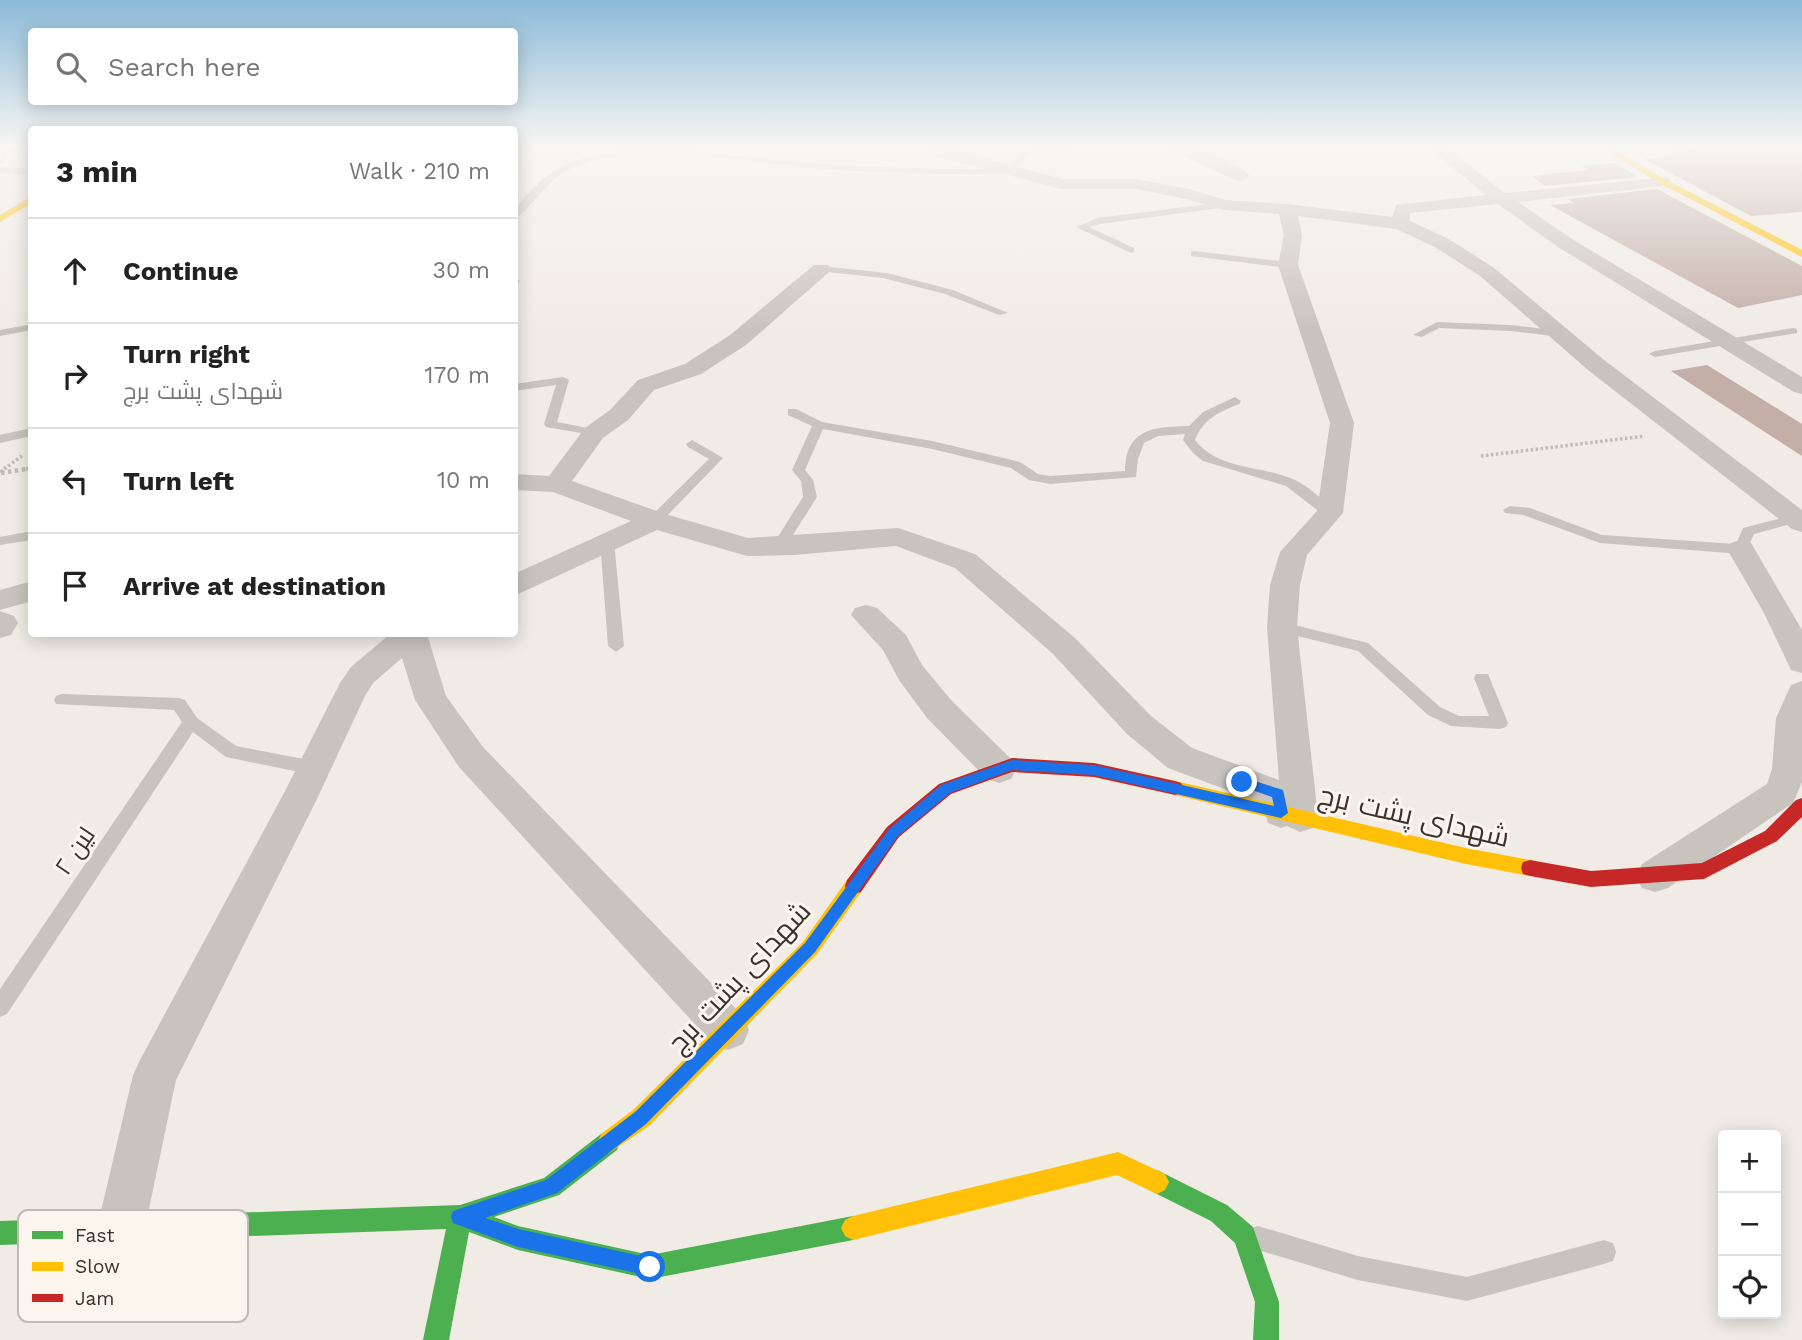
<!DOCTYPE html>
<meta charset="utf-8">
<style>
body{margin:0;font-family:"Work Sans",Cairo,sans-serif;background:#f6f6f6;color:#222}
.controls{position:absolute;right:21px;bottom:21px;display:grid;overflow:hidden;border-radius:7px;box-shadow:0 4px 18px #0003}
.controls button{width:63px;height:63px;display:grid;place-items:center;padding:0;border:0;border-bottom:2px solid #e0e0e0;background:#fff;color:#222;font:35px sans-serif}
.stop{position:absolute;width:21px;height:21px;margin:-16px;border:5px solid #1a73e8;border-radius:50%;background:#fff}
.stop.end{background:#1a73e8;border-color:#fff;box-shadow:0 2px 7px #0008}
.list{margin:0;padding:0;list-style:none}
h2{display:flex;justify-content:space-between;align-items:center;height:91px;margin:0;padding:0 28px;font-size:30px}
h2 small{font-size:23px;font-weight:400;color:#767676}
.list li{display:grid;grid-template-columns:46px 1fr auto;gap:21px;align-items:center;box-sizing:border-box;height:105px;padding:0 28px;border-top:2px solid #e0e0e0}
.list b{display:block;font-size:26px;white-space:nowrap}
.list p{margin:0;font-size:23px;white-space:nowrap;color:#767676}
.list em{font-size:23px;font-style:normal;color:#767676}
.icon{flex:none;width:38px;height:38px;fill:none;stroke:currentColor;stroke-width:2;stroke-linecap:round;stroke-linejoin:round}
.map{position:relative;flex:none;width:1802px;height:1340px;overflow:hidden}
.search{position:absolute;background:#fff;box-shadow:0 4px 18px #0003;left:28px;top:28px;width:490px;height:77px;display:flex;align-items:center;gap:18px;box-sizing:border-box;padding:0 24px;border-radius:7px;color:#767676;font-size:26px}
.panel{position:absolute;background:#fff;box-shadow:0 4px 18px #0003;left:28px;top:126px;width:490px;height:511px;border-radius:7px}
.map>svg:first-child{display:block}
</style>
<div class="map">
<svg width="1802" height="1340" viewBox="0 0 1802 1340">
<rect width="100%" height="100%" fill="#f0ebe5"/>
<g fill="#c3afa7">
<path d="M1802,145V212L1751,216L1644,159L1678,155L1671,151Z"/>
<path d="M1615,163L1638,177L1545,186L1532,176L1588,170L1581,166Z"/>
<path d="M1657,189L1802,266V295L1738,308L1550,205L1574,203L1568,199Z"/>
<path d="M1707,365L1802,424V456L1671,371Z"/>
</g>
<g fill="none" stroke-linecap="round" stroke-linejoin="round">
<g stroke="#c2bbb6" stroke-width="3.5" stroke-dasharray="2.5 2.5" stroke-linecap="butt">
<path d="M1481,456L1645,436"/>
<path d="M4,469L22,456"/>
<path d="M26,469L32,468"/>
</g>
<g stroke="#c2bbb6" stroke-width="4.5" stroke-dasharray="3.5 3.5" stroke-linecap="butt">
<path d="M1,473L6,467"/>
<path d="M1,473L32,468"/>
</g>
<g fill="#c9c3be" fill-rule="evenodd">
<path d="M12,145H20L0,164V157Z"/>
<path d="M1072,145H1076V149L1028,156L1007,174C945,175 883,173 821,169C750,163 640,139 574,167C545,179 536,206 514,219V210C530,191 547,171 571,162C642,136 724,156 797,162C866,167 936,170 1005,169L1022,152Z"/>
<path d="M0,167L32,169V175L0,173Z"/>
<path d="M1225,202L1229,205L1228,207L1100,224L1089,227L1134,248V252L1131,253L1076,227L1098,218Z"/>
<path d="M1194,251L1288,262L1293,265L1288,268L1191,256V252Z"/>
<path d="M821,266L887,273L953,290L1008,313L999,315L945,294L883,278L818,271L816,269Z"/>
<path d="M514,277L520,281L519,283L514,284Z"/>
<path d="M1437,322L1511,325L1561,331L1566,334L1561,337L1511,331L1439,328L1422,337L1413,335Z"/>
<path d="M32,324V330L0,336V330Z"/>
<path d="M1793,328L1797,329V333L1655,357L1649,354L1655,351Z"/>
<path d="M563,377L569,380L557,422L598,430V436L546,427L544,424L556,385L514,391V384Z"/>
<path d="M1235,397L1241,401L1239,404C1219,412 1203,419 1195,440C1219,471 1263,465 1295,480C1310,487 1322,500 1335,510L1337,513L1335,516H1325L1286,486L1203,461L1193,453L1183,440L1185,434L1158,436L1144,443L1138,459L1136,477L1050,484L1029,480L1011,468L932,449L823,429L805,470L813,480L817,497L784,549L779,551L772,546L803,497L801,481L792,470L812,426L788,415V409H796L822,422L932,441L1020,462L1038,474L1050,476L1125,471C1126,428 1154,427 1189,426L1203,412Z"/>
<path d="M31,428L32,436L0,443V435Z"/>
<path d="M692,440L723,458L660,523H650L648,520L650,517L709,459L688,447L686,444Z"/>
<path d="M1510,506L1530,508L1602,535L1736,544L1743,528L1793,515L1800,519L1798,522L1754,534L1746,552L1741,554L1600,543L1523,515L1505,513L1503,510Z"/>
<path d="M32,531V540L0,545V537Z"/>
<path d="M607,537L614,541L624,646L616,652L608,646L600,541Z"/>
<path d="M1282,622L1368,643L1440,707L1459,716H1489L1474,678L1476,674H1488L1508,723L1506,727L1500,729L1451,726L1428,715L1358,651L1277,631L1274,627L1277,623Z"/>
<path d="M62,694L179,698L185,700L197,718L236,746L314,761L320,763L323,768L320,773L314,775L226,757L193,732L7,1014L0,1017V989L182,722L174,710L56,704L54,700L56,696Z"/>
<path d="M1258,1226L1358,1256L1467,1277L1604,1240L1613,1243L1616,1252L1613,1261L1604,1264L1467,1301L1358,1280L1258,1250L1249,1247L1246,1238L1249,1229Z"/>
</g>
<g fill="#c9c3be" fill-rule="evenodd">
<path d="M916,145H937L1062,179H1137L1189,189L1226,200L1287,204L1392,217L1396,205L1402,204L1486,195L1425,145H1443L1505,193L1668,177L1671,181L1662,186L1518,202L1572,239L1802,377V394L1794,392L1558,247L1498,204L1410,213V221L1449,239L1494,268L1604,360L1802,510V532L1792,529L1588,370L1480,276L1435,247L1396,229L1298,216L1302,235L1298,265L1354,423L1343,513L1307,555L1300,585L1297,627L1318,817L1313,828L1300,832L1287,826L1281,828L1268,823L1262,803L1168,768L1127,734L1053,654L955,568L896,546L794,555L747,556L657,530L514,596V574L631,521L553,492L514,490V474L549,476L585,428L610,410L638,380L685,364L730,335L814,265H828L831,269L828,273L746,345L701,374L654,390L628,420L603,438L572,481L665,514L748,538L898,528L975,554L1075,638L1151,716L1192,748L1279,780L1267,627L1270,585L1280,552L1317,511L1330,423L1278,265L1284,235L1279,214L1225,210L1186,199L1137,189H1062L939,157Z"/>
<path d="M1165,145C1187,144 1234,158 1250,176L1241,181L1235,180L1176,153Z"/>
<path d="M1741,540L1751,543L1802,630V673L1791,670L1764,613L1727,549L1731,543Z"/>
<path d="M32,581V601L0,610V590Z"/>
<path d="M866,605L877,608L906,635L922,665L951,700L1011,759L1016,769L1011,779L999,783L987,779L927,718L899,680L883,650L851,615L855,608Z"/>
<path d="M0,611L14,616L18,623L11,635L0,638Z"/>
<path d="M390,634H427L446,696L483,747L743,1016L749,1030L743,1044L728,1050L713,1044L459,767L415,700L402,658L373,683L365,696L316,801L176,1080L145,1228L138,1245L121,1252L104,1245L97,1228L133,1075L140,1060L284,793L340,683L351,667Z"/>
<path d="M1802,681V782L1793,803L1668,888L1655,892L1642,888L1636,876L1642,864L1767,784L1772,769L1776,718L1791,685Z"/>
</g>
<g fill="#4caf50" fill-rule="evenodd">
<path d="M609,1131L617,1134L620,1142L617,1150L559,1195L494,1217L518,1226L650,1255L853,1216L861,1220L865,1228L861,1236L853,1240L650,1279L518,1250L469,1232L449,1340H423L446,1229L0,1245V1221L460,1205L544,1178L601,1134Z"/>
<path d="M1157,1170L1227,1205L1253,1227L1279,1302V1340H1253L1255,1302L1235,1243L1211,1221L1149,1190L1145,1182L1149,1174Z"/>
</g>
<g fill="#ffc107" fill-rule="evenodd">
<path d="M1598,145H1607L1665,179L1802,250V257L1659,183Z"/>
<path d="M32,196V203L0,222V215Z"/>
<path d="M1175,781L1466,848L1530,860L1537,862L1539,868L1537,874L1530,876L1466,864L1175,795L1169,793L1166,788L1169,783Z"/>
<path d="M854,878L861,880L863,886L861,892L817,954L649,1126L609,1153L601,1150L598,1142L601,1134L633,1110L803,942L847,880Z"/>
<path d="M1118,1152L1165,1174L1169,1182L1165,1190L1157,1194L1117,1175L853,1240L845,1236L841,1228L845,1220L853,1216Z"/>
</g>
<g fill="#c62828" fill-rule="evenodd">
<path d="M1012,758L1094,763L1175,781L1181,783L1184,788L1181,793L1175,795L1094,777L1012,772L951,794L899,837L861,892L854,894L847,892L845,886L847,880L887,827L939,784Z"/>
<path d="M1802,798V817L1777,841L1704,879L1591,887L1530,876L1523,874L1521,868L1523,862L1530,860L1591,871L1702,863L1765,831L1796,800Z"/>
</g>
</g>
<linearGradient id="sky" x2="0" y2="1"><stop stop-color="#8bbad8"/><stop offset="0.44" stop-color="#f8f6f3"/><stop offset="1" stop-color="#f8f6f3" stop-opacity="0"/></linearGradient>
<rect width="1802" height="332" fill="url(#sky)"/>
<path fill="#1a73e8" d="M1012,760L1094,765L1274,806L1272,797L1238,785V778L1242,777L1283,790L1288,813L1281,818L1094,775L1012,770L950,793L898,836L815,952L646,1124L557,1193L485,1218L518,1229L650,1258L656,1261L659,1267L656,1273L650,1276L518,1247L453,1223L451,1217L453,1211L546,1180L635,1112L805,943L889,829L941,785Z"/>
<g text-anchor="middle" dominant-baseline="central" stroke-width="6" stroke-linejoin="round" paint-order="stroke">
<g font-size="24" fill="#3b302b" stroke="#fbf5ee">
<text transform="translate(75 851) rotate(-56)">لین ۲</text>
</g>
<g font-size="28" fill="#3b302b" stroke="#fbf5ee">
<text transform="translate(1414 816) rotate(13)">شهدای پشت برج</text>
<text transform="translate(739 977) rotate(-47)">شهدای پشت برج</text>
</g>
</g>
<rect x="18" y="1210" width="230" height="112" rx="10" fill="#fbf5ee" stroke="#c1bab4" stroke-width="2"/>
<rect x="32" y="1231" width="31" height="8" fill="#4caf50"/>
<rect x="32" y="1262" width="31" height="9" fill="#ffc107"/>
<rect x="32" y="1294" width="31" height="8" fill="#c62828"/>
<g font-size="19" fill="#3b302b">
<text x="75" y="1242">Fast</text>
<text x="75" y="1273">Slow</text>
<text x="75" y="1305">Jam</text>
</g>
</svg>
<div class="controls">
<button>+</button>
<button>−</button>
<button><svg class="icon" aria-label="locate" viewBox="0 0 24 24"><circle cx="12" cy="12" r="6"/><path d="M12 2v4M12 18v4M2 12h4M18 12h4"/></svg></button>
</div>
<div class="stop" style="left:650px;top:1267px"></div>
<div class="stop end" style="left:1242px;top:782px"></div>
<div class="search"><svg class="icon" aria-label="search" viewBox="0 0 24 24"><circle cx="10" cy="10" r="6"/><path d="M15 15l6 6"/></svg>Search here</div>
<section class="panel">
<h2>3 min<small>Walk · 210 m</small></h2>
<ul class="list">
<li><svg class="icon" aria-label="ahead" viewBox="0 0 24 24"><path d="M12 20V5M6 11l6-6 6 6"/></svg><div><b>Continue</b></div><em>30 m</em></li>
<li><svg class="icon" aria-label="right" viewBox="0 0 24 24"><path d="M7 20v-9h11M14 6l5 5-5 5"/></svg><div><b>Turn right</b><p>شهدای پشت برج</p></div><em>170 m</em></li>
<li><svg class="icon" aria-label="left" viewBox="0 0 24 24"><path d="M17 20v-9H6M10 6l-5 5 5 5"/></svg><div><b>Turn left</b></div><em>10 m</em></li>
<li><svg class="icon" aria-label="arrive" viewBox="0 0 24 24"><path d="M6 21V4h12l-3 4 3 4H6"/></svg><div><b>Arrive at destination</b></div></li>
</ul>
</section>
</div>
